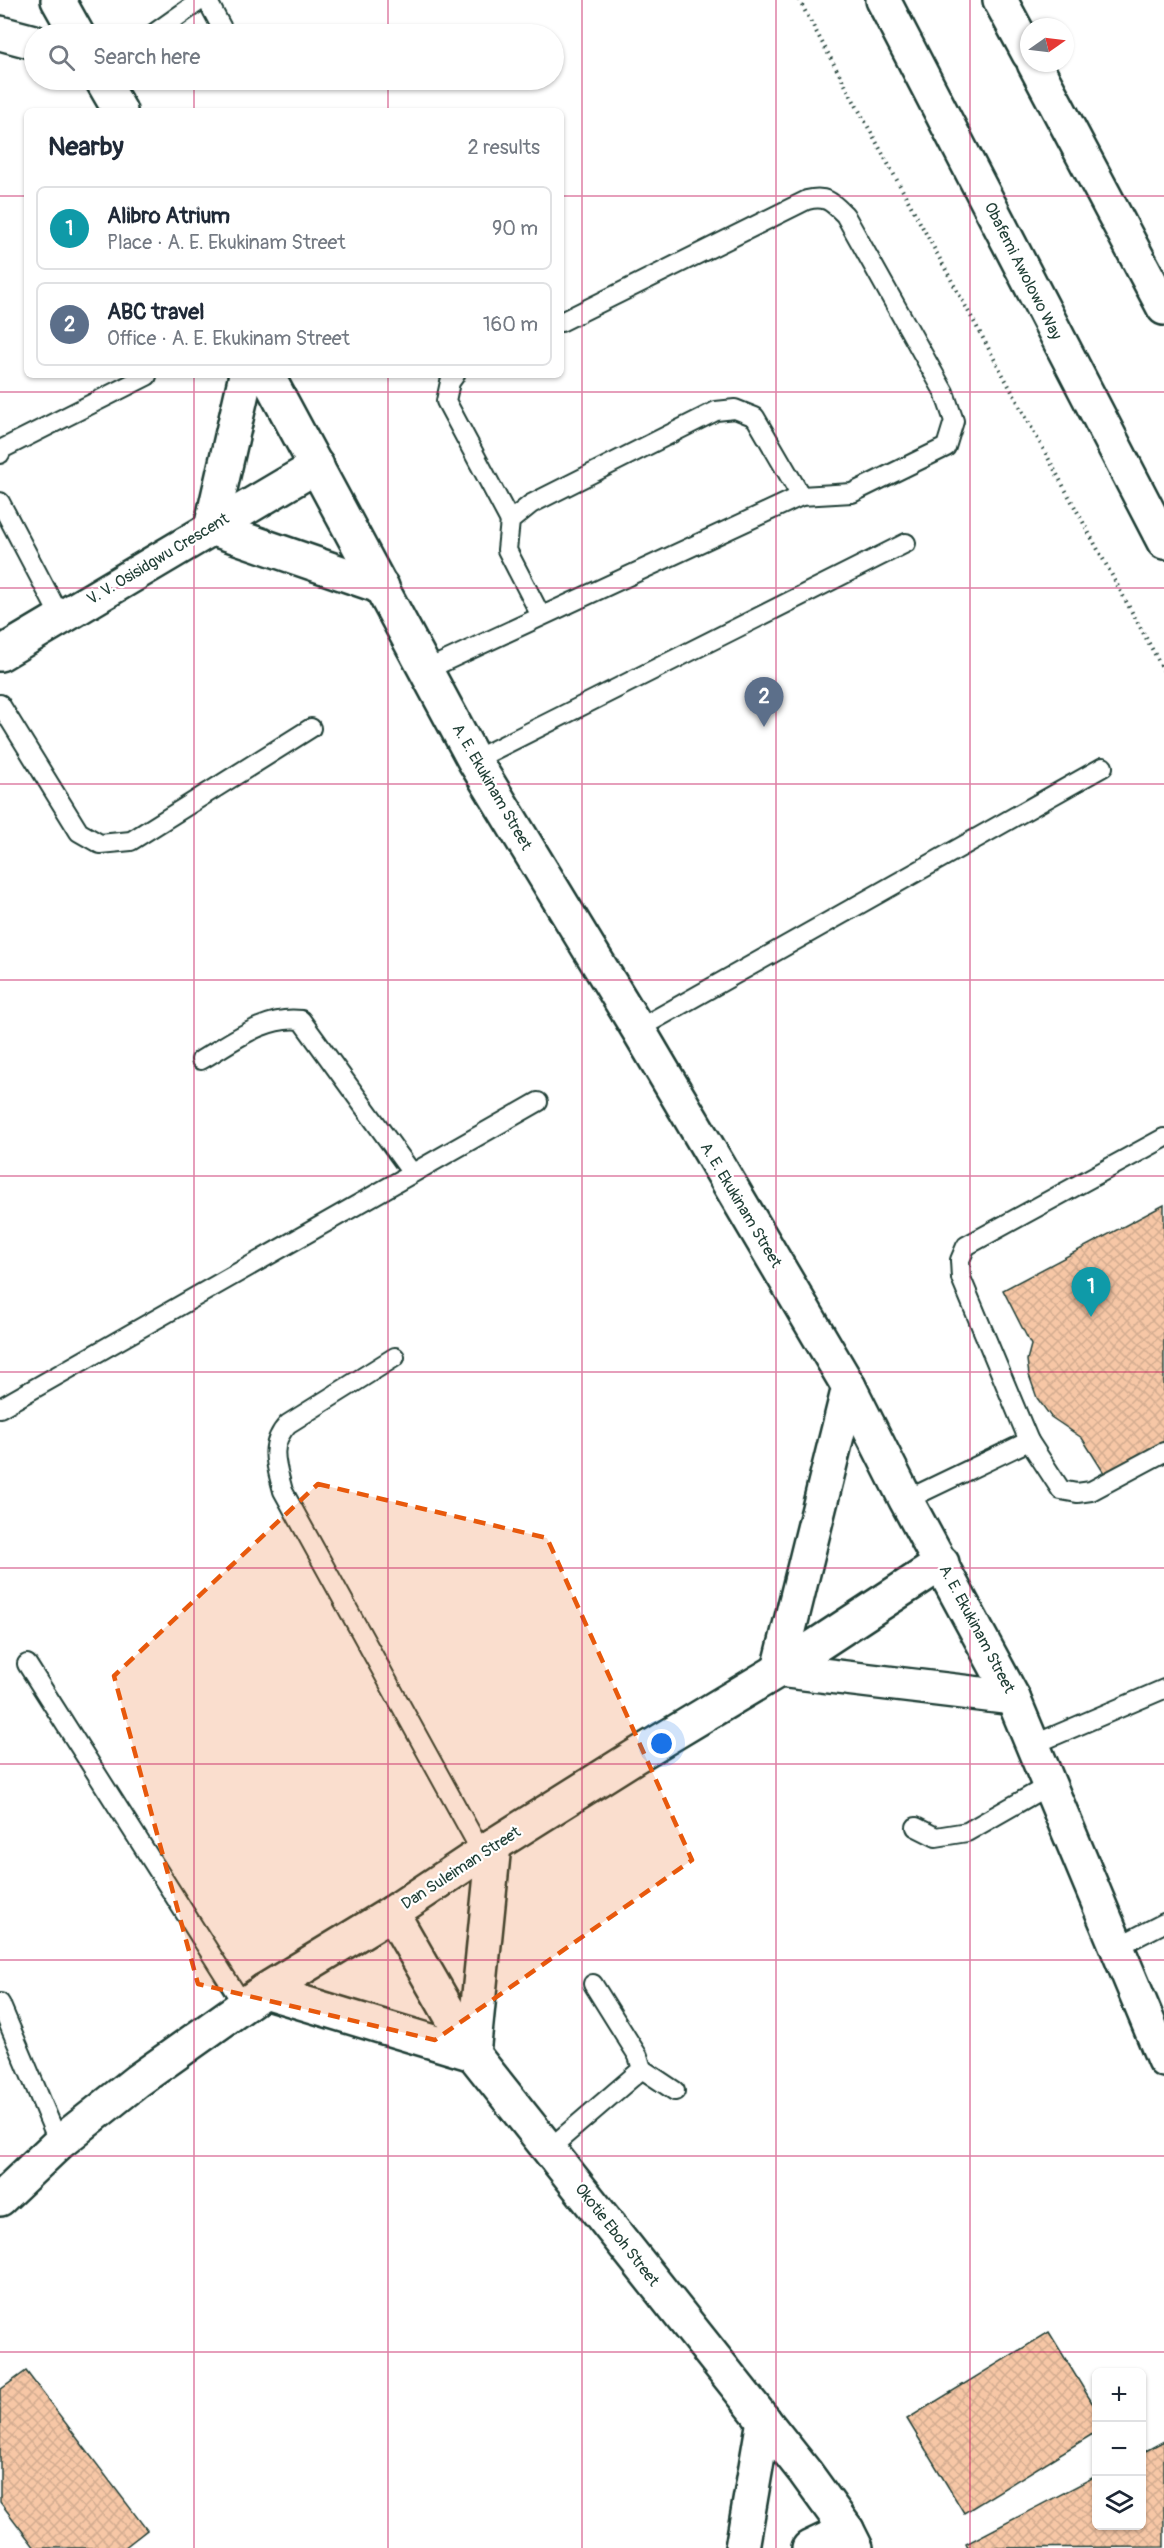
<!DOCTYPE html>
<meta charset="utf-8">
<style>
body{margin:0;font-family:Pangolin,sans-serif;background:#f6f6f7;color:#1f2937}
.controls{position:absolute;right:18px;bottom:18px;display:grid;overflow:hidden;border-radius:9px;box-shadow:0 2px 4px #0004}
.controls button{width:54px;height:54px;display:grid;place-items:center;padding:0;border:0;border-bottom:2px solid #e0e1e3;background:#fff;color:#1f2937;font:30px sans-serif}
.compass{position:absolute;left:1020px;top:18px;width:54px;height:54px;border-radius:50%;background:#fff;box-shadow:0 2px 4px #0004;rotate:76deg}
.you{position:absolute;left:662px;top:1744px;width:21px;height:21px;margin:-15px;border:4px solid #fff;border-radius:50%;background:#1a73e8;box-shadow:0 0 0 9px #1a73e833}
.badge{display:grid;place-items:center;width:39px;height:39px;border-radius:50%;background:#2563eb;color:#fff;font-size:20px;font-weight:700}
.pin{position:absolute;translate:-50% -50px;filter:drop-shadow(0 2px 3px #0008)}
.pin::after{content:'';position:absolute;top:32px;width:21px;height:18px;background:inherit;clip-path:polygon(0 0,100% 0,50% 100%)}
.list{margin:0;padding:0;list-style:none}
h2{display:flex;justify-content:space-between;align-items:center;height:78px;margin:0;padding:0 24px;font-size:26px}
h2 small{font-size:20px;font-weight:400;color:#747a83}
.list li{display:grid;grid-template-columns:39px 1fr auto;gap:18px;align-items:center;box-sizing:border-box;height:84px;margin:0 12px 12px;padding:0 12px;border:2px solid #e0e1e3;border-radius:9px}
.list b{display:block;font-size:22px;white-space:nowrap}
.list p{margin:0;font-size:20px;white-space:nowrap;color:#747a83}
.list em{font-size:20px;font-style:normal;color:#747a83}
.icon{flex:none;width:33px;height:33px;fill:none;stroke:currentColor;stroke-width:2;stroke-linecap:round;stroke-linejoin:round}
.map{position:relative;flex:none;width:1164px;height:2548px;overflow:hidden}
.search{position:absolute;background:#fff;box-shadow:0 2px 4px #0004;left:24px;top:24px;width:540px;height:66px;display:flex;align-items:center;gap:15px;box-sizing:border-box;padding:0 21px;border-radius:33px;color:#747a83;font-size:22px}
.panel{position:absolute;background:#fff;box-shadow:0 2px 4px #0004;left:24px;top:108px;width:540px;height:270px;border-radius:9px}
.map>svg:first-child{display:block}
</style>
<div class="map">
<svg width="1164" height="2548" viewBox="0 0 1164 2548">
<defs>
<pattern id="building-cross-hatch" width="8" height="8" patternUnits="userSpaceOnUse" patternTransform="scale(1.5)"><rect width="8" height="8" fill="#f7c7a6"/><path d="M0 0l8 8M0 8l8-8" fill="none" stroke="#d3ac90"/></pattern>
</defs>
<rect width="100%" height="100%" fill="#fff"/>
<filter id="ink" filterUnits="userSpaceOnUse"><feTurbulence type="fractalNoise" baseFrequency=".0167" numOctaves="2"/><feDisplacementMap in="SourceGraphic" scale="12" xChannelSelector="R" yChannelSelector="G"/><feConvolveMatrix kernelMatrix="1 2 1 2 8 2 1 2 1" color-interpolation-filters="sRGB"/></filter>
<g filter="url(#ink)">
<g fill="url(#building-cross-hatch)" stroke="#1f3d34" stroke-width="1.5">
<path d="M1164,1205V1451L1109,1481L1082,1438L1051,1417L1037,1398L1029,1375L1027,1360L1031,1345L1003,1290Z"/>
<path d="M1049,2332L1096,2409V2432L964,2513L907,2419Z"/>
<path d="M26,2371L147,2530L124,2548H35L0,2502V2390Z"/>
<path d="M1164,2441V2547L968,2548L966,2544L1096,2476V2526H1142V2453Z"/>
</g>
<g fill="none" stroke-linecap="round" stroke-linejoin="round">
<g stroke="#1f3d34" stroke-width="22">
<g id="lane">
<path d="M207,0L225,34"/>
<path d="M153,34L201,0"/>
<path d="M455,375L450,382L446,401L510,521"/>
<path d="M0,454L2,449L147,376"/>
<path d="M0,502L61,618"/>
<path d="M541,616L507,550L510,521L531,504L716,411L735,409L755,417L801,496"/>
<path d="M426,670L801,496L852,493L946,447L954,421L944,392L845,215C832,202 826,195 807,200L561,322"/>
<path d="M0,704L79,832L100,844L131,841L311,728"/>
<path d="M474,760L906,543"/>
<path d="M638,1029L1103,767"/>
<path d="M201,1060C231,1043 265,1015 301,1020L412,1173"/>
<path d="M395,1357L288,1424C268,1445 276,1464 283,1491L482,1853"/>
<path d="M0,1408L538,1102"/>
<path d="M1029,1441L961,1278L960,1260L966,1246L1164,1138"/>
<path d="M906,1500L1029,1441L1061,1490L1077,1493L1091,1491L1164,1452"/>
<path d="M27,1664L244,2006"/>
<path d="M1035,1744L1164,1689"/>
<path d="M916,1827L936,1837L967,1832L1051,1784"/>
<path d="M1117,1947L1164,1923"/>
<path d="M0,2003L59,2143"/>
<path d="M642,2069L675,2091"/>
<path d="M549,2149L642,2069L638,2056L593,1984"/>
</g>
</g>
<g stroke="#1f3d34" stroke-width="38">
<g id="street">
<path d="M58,0L77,34"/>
<path d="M0,33L34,42"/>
<path d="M102,80L120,111"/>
<path d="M246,375L211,528L382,587"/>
<path d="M267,375L474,760L638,1029L849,1387L906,1500L1013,1698L1164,2060"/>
<path d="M0,654L317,466"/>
<path d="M849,1387L779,1670L1013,1698"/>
<path d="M392,1913L473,2054L805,2472L847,2530L856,2548"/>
<path d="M264,1991L473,2054L494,1845"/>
<path d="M0,2199L59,2143L137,2081L264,1991L392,1913L494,1845L634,1757L779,1670L942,1563"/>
<path d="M742,2548L764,2420"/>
<path d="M809,2548L847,2530"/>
</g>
</g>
<g stroke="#1f3d34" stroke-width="38">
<g id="secondary">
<path d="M883,0L1164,542"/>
<path d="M1000,0L1029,54"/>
<path d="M1034,63L1164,308"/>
</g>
</g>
<path stroke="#1f3d34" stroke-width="4" stroke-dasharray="1.5 4.5" stroke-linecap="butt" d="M799,0L1164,671"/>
<use href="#lane" stroke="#fff" stroke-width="18"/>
<use href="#street" stroke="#fff" stroke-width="33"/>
<use href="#secondary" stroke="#fff" stroke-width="33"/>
</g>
</g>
<path fill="#e8590c" fill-opacity="0.2" stroke="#e8590c" stroke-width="4.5" stroke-dasharray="12 8" stroke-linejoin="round" d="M318,1484L547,1538L692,1860L435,2040L198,1984L114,1676Z"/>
<path fill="none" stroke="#c2185b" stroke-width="1.5" stroke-opacity="0.55" d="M194,0V34M388,0V34M582,0V2548M776,0V2548M970,0V2548M194,80V111M388,80V111M0,196H27M561,196H1164M194,375V2548M388,375V2548M0,392H1164M0,588H1164M0,784H1164M0,980H1164M0,1176H1164M0,1372H1164M0,1568H1164M0,1764H1164M0,1960H1164M0,2156H1164M0,2352H1164"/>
<g text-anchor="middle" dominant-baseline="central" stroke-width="4.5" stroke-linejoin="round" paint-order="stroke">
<g font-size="16" fill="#1f3d34" stroke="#fff">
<text transform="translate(1023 271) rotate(63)">Obafemi Awolowo Way</text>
<text transform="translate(158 559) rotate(-31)">V. V. Osisidgwu Crescent</text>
<text transform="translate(492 787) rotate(60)">A. E. Ekukinam Street</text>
<text transform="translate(741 1205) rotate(59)">A. E. Ekukinam Street</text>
<text transform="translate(977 1629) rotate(62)">A. E. Ekukinam Street</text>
<text transform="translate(461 1868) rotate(-33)">Dan Suleiman Street</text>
<text transform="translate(617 2235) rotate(52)">Okotie Eboh Street</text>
</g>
</g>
</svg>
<div class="controls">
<button>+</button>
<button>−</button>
<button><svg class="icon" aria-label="layers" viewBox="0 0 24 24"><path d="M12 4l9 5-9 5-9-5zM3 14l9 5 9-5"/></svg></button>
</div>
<svg class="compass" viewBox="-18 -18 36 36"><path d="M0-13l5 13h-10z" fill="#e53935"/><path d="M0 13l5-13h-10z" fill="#747a83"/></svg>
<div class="you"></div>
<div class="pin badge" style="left:1091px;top:1317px;background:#0f9aa8">1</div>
<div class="pin badge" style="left:764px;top:727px;background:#5c6f8a">2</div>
<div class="search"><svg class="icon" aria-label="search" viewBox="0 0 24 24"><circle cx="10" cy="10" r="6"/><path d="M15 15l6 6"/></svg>Search here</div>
<section class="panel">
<h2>Nearby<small>2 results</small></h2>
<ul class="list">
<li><span class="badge" style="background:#0f9aa8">1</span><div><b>Alibro Atrium</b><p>Place · A. E. Ekukinam Street</p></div><em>90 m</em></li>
<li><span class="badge" style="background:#5c6f8a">2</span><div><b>ABC travel</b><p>Office · A. E. Ekukinam Street</p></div><em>160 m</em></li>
</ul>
</section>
</div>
